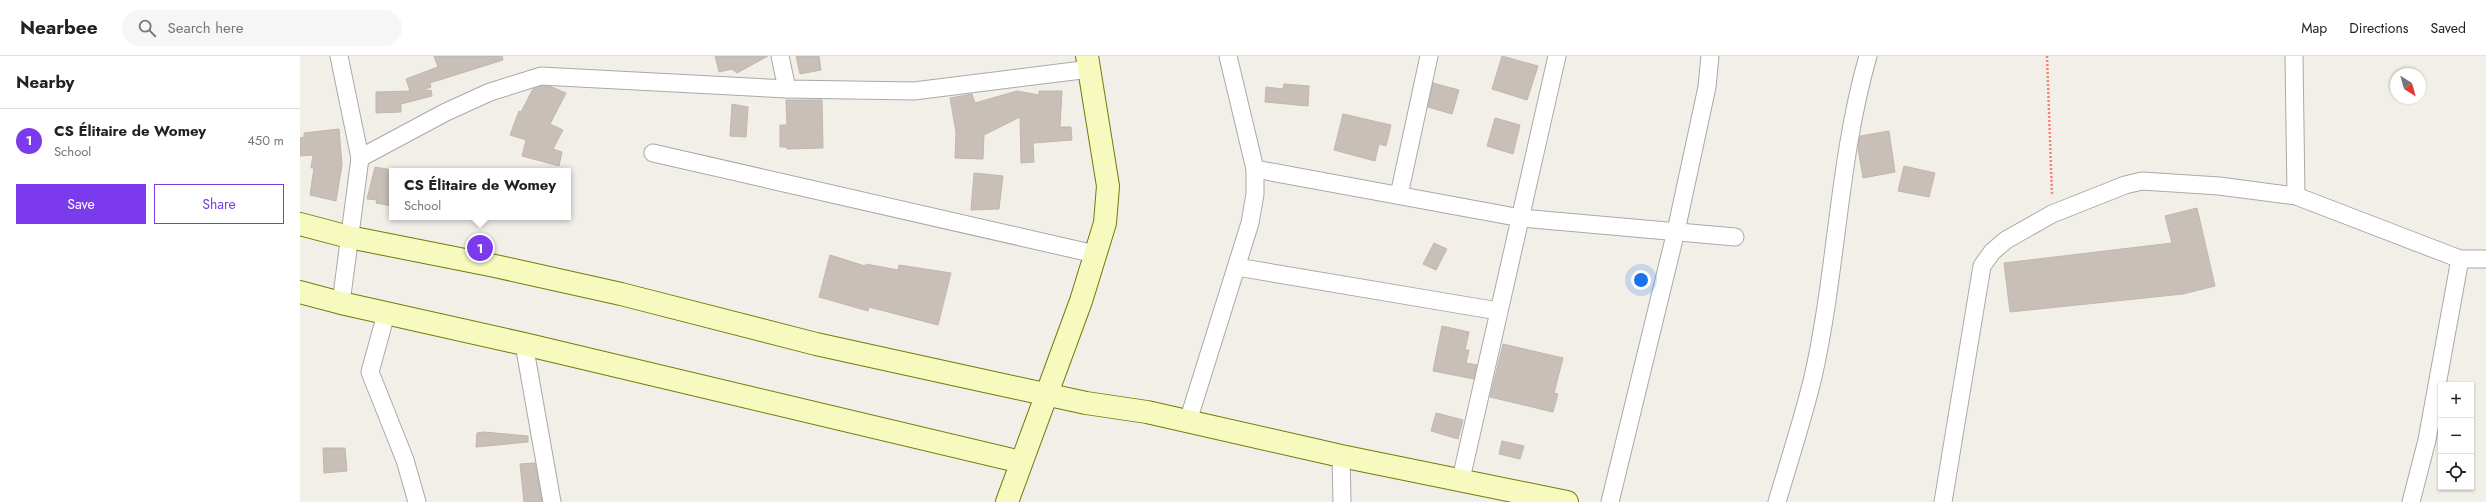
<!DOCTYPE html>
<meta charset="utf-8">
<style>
body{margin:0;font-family:Jost,sans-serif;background:#f6f6f6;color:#222}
.controls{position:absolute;right:12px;bottom:12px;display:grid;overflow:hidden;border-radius:0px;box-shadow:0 1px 3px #0004}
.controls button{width:36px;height:36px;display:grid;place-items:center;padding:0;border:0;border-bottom:1px solid #e0e0e0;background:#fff;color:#222;font:20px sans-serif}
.compass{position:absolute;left:2090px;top:12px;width:36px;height:36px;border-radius:50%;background:#fff;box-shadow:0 1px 3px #0004;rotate:143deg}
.you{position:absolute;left:1341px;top:224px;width:14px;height:14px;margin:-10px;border:3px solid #fff;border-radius:50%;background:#1a73e8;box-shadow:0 0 0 6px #1a73e833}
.badge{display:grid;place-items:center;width:26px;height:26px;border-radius:50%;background:#7c3aed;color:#fff;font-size:13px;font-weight:700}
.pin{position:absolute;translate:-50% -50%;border:2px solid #fff;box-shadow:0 1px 4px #0006}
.popup{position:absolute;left:89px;top:112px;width:182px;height:52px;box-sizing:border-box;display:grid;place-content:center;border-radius:0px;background:#fff;filter:drop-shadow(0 1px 3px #0005);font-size:13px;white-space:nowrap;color:#767676}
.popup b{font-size:15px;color:#222}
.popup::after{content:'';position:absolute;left:50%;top:100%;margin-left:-8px;border:8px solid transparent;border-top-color:#fff}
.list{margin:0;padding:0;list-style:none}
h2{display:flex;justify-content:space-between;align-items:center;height:52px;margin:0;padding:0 16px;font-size:17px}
h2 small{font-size:13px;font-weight:400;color:#767676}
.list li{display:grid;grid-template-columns:26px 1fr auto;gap:12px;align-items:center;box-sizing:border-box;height:64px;padding:0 16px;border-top:1px solid #e0e0e0}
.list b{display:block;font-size:15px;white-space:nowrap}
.list p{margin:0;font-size:13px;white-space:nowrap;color:#767676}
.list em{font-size:13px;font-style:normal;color:#767676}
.actions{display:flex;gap:8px;padding:12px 16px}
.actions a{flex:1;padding:9px 0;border:1px solid #7c3aed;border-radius:0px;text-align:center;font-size:14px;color:#7c3aed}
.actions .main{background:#7c3aed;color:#fff}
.icon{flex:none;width:22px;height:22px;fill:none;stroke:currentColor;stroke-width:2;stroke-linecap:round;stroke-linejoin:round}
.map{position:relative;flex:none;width:2186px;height:446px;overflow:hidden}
header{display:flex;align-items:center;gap:24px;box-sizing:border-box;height:56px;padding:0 20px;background:#fff;border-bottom:1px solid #e0e0e0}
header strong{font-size:19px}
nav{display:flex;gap:22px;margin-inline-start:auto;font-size:14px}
.search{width:280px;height:36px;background:#f6f6f6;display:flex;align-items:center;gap:10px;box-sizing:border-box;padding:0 14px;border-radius:22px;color:#767676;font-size:15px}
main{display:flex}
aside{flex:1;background:#fff}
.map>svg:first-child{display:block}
</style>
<header>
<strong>Nearbee</strong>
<div class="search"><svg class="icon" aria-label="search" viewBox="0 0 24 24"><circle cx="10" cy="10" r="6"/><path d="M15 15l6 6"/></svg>Search here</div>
<nav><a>Map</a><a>Directions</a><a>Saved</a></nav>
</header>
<main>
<aside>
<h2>Nearby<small></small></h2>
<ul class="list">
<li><span class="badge">1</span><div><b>CS Élitaire de Womey</b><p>School</p></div><em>450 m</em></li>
</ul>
<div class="actions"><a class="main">Save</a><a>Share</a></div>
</aside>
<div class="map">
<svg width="2186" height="446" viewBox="0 0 2186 446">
<rect width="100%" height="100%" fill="#f2efe9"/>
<g fill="#c7bfb8" stroke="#c4b6ab">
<path d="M134,0H202L203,4L130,27L131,31L121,35L131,34L132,40L101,48V56L76,57V36L110,35L106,23L138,11Z"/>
<path d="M415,0H468L437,17L432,13L419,16Z"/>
<path d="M496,0H519L521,14L500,18Z"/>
<path d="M1202,0L1238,10L1227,44L1192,33Z"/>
<path d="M1133,27L1159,34L1152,58L1128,51Z"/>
<path d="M984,28L1009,30L1008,50L965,46L966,31L983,33Z"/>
<path d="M242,30L252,31L266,37L250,68L263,74L253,93L262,96L259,110L222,100L226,84L210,79L219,55L221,56L233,33Z"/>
<path d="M717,35L739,39V35H762L760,71H771L772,84L733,87L734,106L721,107L720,61L684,79L683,103L655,102L656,76L650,42L672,38L675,47Z"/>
<path d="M486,44H522L523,92L487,93V91H480V69H487Z"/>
<path d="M432,48L448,51L446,81L430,80Z"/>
<path d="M1043,58L1091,69L1086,90L1079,88L1075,105L1034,94Z"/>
<path d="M1195,62L1220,69L1213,98L1187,90Z"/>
<path d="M39,73L42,109L36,145L10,139L14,112H11L13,99L0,100V82L4,81V77Z"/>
<path d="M1589,75L1595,116L1563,122L1558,92L1560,80Z"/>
<path d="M1604,110L1635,117L1629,141L1598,135Z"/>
<path d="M75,111L92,114V150L76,147L77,144L67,143Z"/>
<path d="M674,117L703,120L699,153L671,154Z"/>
<path d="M1897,152L1915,230L1883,238L1710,256L1704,207L1872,187L1865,160Z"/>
<path d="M1134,187L1147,193L1136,214L1123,208Z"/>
<path d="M530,199L565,210L566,208L598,214L599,209L651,217L638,269L569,251L568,255L519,241Z"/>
<path d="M1142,270L1169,276L1165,294H1169L1166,307L1177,309L1174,323L1133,315Z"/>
<path d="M1203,288L1263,302L1254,337L1258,338L1253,356L1190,341Z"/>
<path d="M1136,357L1163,364L1158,383L1131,375Z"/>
<path d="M184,376L228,380V386L176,391L177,377Z"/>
<path d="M1202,385L1224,390L1220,403L1199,398Z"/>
<path d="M23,392H45L47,415L24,417Z"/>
<path d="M235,407L242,446H224L220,408Z"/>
</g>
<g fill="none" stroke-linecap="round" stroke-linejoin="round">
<g stroke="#a9a9a9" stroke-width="19">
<g id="street">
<path d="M39,0L60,102L41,247"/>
<path d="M480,0L487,33"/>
<path d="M1994,0L1996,140"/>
<path d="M353,97L795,198"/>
<path d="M60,102L146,56L190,36L241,20L487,33L614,35L790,13"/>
<path d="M955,113L1221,162L1435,181"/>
<path d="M1099,139L1129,0"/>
<path d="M937,211L1198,255"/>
<path d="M86,258L70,316L105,404L117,446"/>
<path d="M224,288L252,446"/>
<path d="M888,365L950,167L955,138V113L928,0"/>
<path d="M1041,400L1042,446"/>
<path d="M1161,423L1257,0"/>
<path d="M1310,446L1376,175L1407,31L1410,0"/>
<path d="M1477,446C1489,405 1503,363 1513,321C1537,215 1538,104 1568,0"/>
<path d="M1643,446L1682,210L1692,196L1706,184L1752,158L1825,129L1842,125L1919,130L1996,140L2160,203H2186"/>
<path d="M2111,446L2127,384L2160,203"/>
</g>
</g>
<g stroke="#707d05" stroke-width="24">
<g id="secondary">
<path d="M0,168L49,181L195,210L321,238L516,288L671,322L786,347L847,356L1041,400L1267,446"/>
<path d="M0,236L41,247L224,288L721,406"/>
<path d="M707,446L781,245L805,167L808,130L787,0"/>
</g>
</g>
<path stroke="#fa8072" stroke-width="2.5" stroke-dasharray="2 2" stroke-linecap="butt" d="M1747,0L1752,139"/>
<use href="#street" stroke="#fff" stroke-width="17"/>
<use href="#secondary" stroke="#f7fabf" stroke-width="22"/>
</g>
</svg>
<div class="controls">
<button>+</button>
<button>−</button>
<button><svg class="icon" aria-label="locate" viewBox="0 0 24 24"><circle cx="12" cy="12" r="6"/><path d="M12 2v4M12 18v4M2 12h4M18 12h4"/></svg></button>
</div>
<svg class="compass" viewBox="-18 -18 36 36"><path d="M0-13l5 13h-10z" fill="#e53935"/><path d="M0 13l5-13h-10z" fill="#767676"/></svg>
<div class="you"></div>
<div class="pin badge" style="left:180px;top:192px">1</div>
<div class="popup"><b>CS Élitaire de Womey</b>School</div>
</div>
</main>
